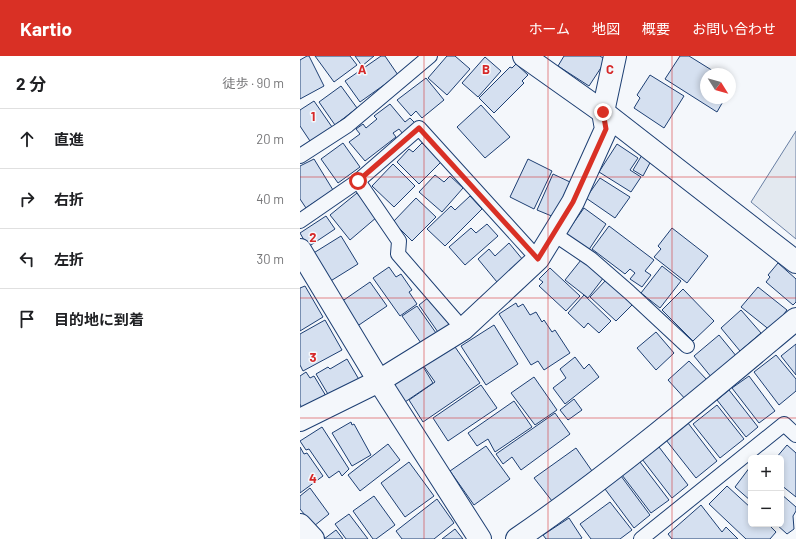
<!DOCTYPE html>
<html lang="ja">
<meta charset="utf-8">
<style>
body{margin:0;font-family:Barlow,"Noto Sans JP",sans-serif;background:#f6f6f6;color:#202124}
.controls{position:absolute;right:12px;bottom:12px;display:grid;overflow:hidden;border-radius:6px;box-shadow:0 2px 6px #0003}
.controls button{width:36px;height:36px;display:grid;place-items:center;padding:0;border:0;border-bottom:1px solid #e0e0e0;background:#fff;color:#202124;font:20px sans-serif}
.compass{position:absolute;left:400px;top:12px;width:36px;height:36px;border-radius:50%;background:#fff;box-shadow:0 2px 6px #0003;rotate:127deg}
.stop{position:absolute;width:12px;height:12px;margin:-9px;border:3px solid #d93025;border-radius:50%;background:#fff}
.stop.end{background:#d93025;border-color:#fff;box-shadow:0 1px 4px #0008}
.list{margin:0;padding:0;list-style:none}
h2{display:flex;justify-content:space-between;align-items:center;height:52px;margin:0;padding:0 16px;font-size:17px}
h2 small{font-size:13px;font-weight:400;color:#757577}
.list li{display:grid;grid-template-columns:26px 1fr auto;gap:12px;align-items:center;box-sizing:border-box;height:60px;padding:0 16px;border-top:1px solid #e0e0e0}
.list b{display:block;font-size:15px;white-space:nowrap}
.list em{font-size:13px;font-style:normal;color:#757577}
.icon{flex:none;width:22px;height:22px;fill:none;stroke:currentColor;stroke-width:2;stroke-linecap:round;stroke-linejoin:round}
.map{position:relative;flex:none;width:496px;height:483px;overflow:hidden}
header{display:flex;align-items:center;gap:24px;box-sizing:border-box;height:56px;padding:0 20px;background:#d93025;color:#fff}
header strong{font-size:19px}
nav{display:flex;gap:22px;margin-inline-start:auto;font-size:14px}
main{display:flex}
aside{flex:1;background:#fff}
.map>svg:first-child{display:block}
</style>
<header>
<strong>Kartio</strong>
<nav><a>ホーム</a><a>地図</a><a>概要</a><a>お問い合わせ</a></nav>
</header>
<main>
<aside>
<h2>2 分<small>徒歩 · 90 m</small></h2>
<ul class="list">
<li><svg class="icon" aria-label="ahead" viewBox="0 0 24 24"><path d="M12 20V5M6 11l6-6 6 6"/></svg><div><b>直進</b></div><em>20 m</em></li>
<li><svg class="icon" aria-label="right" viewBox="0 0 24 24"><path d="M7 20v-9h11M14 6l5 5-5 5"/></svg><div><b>右折</b></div><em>40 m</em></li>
<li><svg class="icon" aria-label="left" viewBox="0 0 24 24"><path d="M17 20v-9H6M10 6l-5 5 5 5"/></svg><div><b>左折</b></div><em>30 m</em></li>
<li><svg class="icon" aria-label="arrive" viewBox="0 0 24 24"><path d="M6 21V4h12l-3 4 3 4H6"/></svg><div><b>目的地に到着</b></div></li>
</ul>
</aside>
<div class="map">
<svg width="496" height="483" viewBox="0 0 496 483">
<rect width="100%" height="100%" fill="#f4f7fb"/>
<path fill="#e3e9f0" stroke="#687fa3" d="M496,75V183L451,146Z"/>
<g fill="#d5e0f0" stroke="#1d3f73">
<path d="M7,0H9L24,30L0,43V4Z"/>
<path d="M15,0H50L57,9L34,26Z"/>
<path d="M55,0H74L62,10Z"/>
<path d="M81,0H85L98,19L60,46L45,25Z"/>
<path d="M147,0H155L170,13L147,39L128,22Z"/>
<path d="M264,0H300L306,4L289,30L258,10Z"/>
<path d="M380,0H389L418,18H406V42H425L417,56L365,23Z"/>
<path d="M185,1L201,15L178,41L162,27Z"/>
<path d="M216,8L228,19L222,25L224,27L194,57L179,42L210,11L212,12Z"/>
<path d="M350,19L384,40L364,72L334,52L340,42L337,39Z"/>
<path d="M126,22L144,44L122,62L116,55L111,60L97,44Z"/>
<path d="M41,30L57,52L35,69L19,46Z"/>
<path d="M14,45L32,71L12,88L0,70V54Z"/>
<path d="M90,48L105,66L110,62L116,68L103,78L99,73L93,77L96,81L65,105L49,86L60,78L56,73L63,68L66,72L77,63L74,60Z"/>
<path d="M181,49L210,81L185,102L157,71Z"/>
<path d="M43,87L60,111L38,127L21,103Z"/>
<path d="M122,87L141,106L119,128L97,106L109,93L113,96Z"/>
<path d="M317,88L338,102L330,114L341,121L331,136L299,116Z"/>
<path d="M342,99L351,105L343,120L333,114Z"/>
<path d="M14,103L33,134L6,152L0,143V110Z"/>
<path d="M228,103L252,115L234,153L210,141Z"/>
<path d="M93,108L115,130L94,151L72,130Z"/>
<path d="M253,118L270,126L254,161L237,154Z"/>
<path d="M135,119L144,126L150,120L163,132L142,156L119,136Z"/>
<path d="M300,122L330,141L315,162L286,142Z"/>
<path d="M57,137L77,161L50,184L30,159Z"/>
<path d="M170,140L182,153L145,190L127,173L151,150L155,154Z"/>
<path d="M116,142L136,161L112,185L93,166Z"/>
<path d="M284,152L306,168L288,195L265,179Z"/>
<path d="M26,160L35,173L8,191L0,177Z"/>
<path d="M187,168L198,180L165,209L149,191L171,172L176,177Z"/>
<path d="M309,170L354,204L345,215L351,219L342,231L330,223L335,217L330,213L325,218L292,193Z"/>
<path d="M372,172L408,200L387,227L354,201L361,193L358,190Z"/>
<path d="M41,180L58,208L29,226L12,198Z"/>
<path d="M209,187L223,204L197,226L178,203L189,193L195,200Z"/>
<path d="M281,204L304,221L288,242L265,224Z"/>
<path d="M478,207L496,223V246L493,249L466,226L470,221L468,219Z"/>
<path d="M362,210L381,225L360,252L341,237Z"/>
<path d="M89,211L96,221L101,218L112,234L109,236L117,248L100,260L73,222Z"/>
<path d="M250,212L280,240L266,255L239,230L243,226L239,223Z"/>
<path d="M306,224L333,248L316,265L290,241Z"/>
<path d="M70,226L87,250L56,271L41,246Z"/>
<path d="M5,230L23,261L0,275V232Z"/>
<path d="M458,231L487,254L471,275L441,251Z"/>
<path d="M383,233L414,265L393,285L362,254Z"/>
<path d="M284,239L311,265L299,277L288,267L284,272L268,257Z"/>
<path d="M129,241L151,271L140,279L119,249Z"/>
<path d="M216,247L218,251L223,248L230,259L236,256L242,266L244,264L252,276L255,274L270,297L244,314L238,305L231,309L199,258Z"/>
<path d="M117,250L136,277L121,287L102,260Z"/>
<path d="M441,254L461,277L440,295L421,272Z"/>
<path d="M25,264L42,294L3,315L0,309V278Z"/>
<path d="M194,269L218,308L186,329L161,290Z"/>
<path d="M356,276L374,297L356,314L337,292Z"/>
<path d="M419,279L437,301L412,322L394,300Z"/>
<path d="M153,288L180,327L123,366L109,344L135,326L123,309Z"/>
<path d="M496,288V319L481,300Z"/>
<path d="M476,299L496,323V335L479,349L454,316Z"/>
<path d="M275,301L284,313L289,308L299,321L265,348L253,332L266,322L260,313Z"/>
<path d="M47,303L61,327L32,345L16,318L28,311L30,313Z"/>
<path d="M389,305L408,325L387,345L368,324Z"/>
<path d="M122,309L133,327L105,346L93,329Z"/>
<path d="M6,316L10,322L14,320L29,345L5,359L0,348V320Z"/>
<path d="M449,320L475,355L459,367L432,332Z"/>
<path d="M234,321L257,354L235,369L211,337Z"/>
<path d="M181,329L197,352L148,385L133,362Z"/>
<path d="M429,334L458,371L446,381L417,344Z"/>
<path d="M274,343L282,354L268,364L260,354Z"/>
<path d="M214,345L232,371L195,396L188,383L177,390L168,377Z"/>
<path d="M417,349L444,383L420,402L393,368Z"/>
<path d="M255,357L270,378L221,414L212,401L203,408L196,398Z"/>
<path d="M51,366L52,369L54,368L71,399L52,410L32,377Z"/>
<path d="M388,367L417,405L396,422L366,384Z"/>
<path d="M22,371L49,413L42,420L39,415L29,422L9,393L6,394L0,385Z"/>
<path d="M88,388L100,404L60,435L48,419Z"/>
<path d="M487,389L496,397V441L481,429V402H476Z"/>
<path d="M186,390L210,423L174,449L150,415Z"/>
<path d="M0,391L4,398L7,397L23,420L0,437Z"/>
<path d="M359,391L388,429L372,442L342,403Z"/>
<path d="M276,392L292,415L252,445L234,422Z"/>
<path d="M109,406L134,440L105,461L81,427Z"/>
<path d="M340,406L369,444L351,457L322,419Z"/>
<path d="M450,411H451V445L435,431Z"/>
<path d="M321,420L350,459L334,472L305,433Z"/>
<path d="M427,430L451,452V468H468L476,476L470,483H446L409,448Z"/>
<path d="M10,432L29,458L14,470L0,453V440Z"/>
<path d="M481,438L496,451V455L493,460L494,473L487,478L476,468H481Z"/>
<path d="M74,440L95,469L76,483H73L53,455Z"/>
<path d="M137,443L154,467L134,483H102L96,475Z"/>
<path d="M310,446L332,474L320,483H291L280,468Z"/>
<path d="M401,449L422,476L426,471L438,483H372L368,478Z"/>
<path d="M49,458L68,483H46L35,468Z"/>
<path d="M269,462L282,482L280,483H246L243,479Z"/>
<path d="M155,473L163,483H142Z"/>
<path d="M36,474L43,483H24Z"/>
</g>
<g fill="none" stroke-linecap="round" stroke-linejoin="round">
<g stroke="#1d3f73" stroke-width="16">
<g id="service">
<path d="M0,100L48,69L130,0"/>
<path d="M58,125L99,185L98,198L163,273"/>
<path d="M0,165L58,125L119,72L238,203"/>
<path d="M254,178L291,203L329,236L387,290"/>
<path d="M341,483L484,368L496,379"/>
</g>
</g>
<g stroke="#1d3f73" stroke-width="24">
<g id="minor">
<path d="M224,0L303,56L496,206"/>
<path d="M0,194L79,325L180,483"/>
<path d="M0,364L79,325L163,273L238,203L273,146L306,73L303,56L315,0"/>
<path d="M0,469L13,483"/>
<path d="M217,483C315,416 405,339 496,263"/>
</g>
</g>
<use href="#service" stroke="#f4f7fb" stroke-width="14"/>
<use href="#minor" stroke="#f4f7fb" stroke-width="22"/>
</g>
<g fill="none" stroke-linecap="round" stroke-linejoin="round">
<path stroke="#d93025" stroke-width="5" d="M58,125L119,72L238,203L273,146L306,73L303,56"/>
</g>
<path fill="none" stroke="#d62828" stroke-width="1" stroke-opacity="0.55" d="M124,0V483M248,0V483M372,0V483M0,121H496M0,242H496M0,362H496"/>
<g font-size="13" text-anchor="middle" font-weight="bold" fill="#d62828" stroke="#f4f7fb" stroke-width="3" stroke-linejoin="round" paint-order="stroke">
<text x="62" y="18">A</text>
<text x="186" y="18">B</text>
<text x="310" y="18">C</text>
<text x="13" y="65">1</text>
<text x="13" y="186">2</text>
<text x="13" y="306">3</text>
<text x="13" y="427">4</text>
</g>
</svg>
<div class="controls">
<button>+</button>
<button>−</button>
</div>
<svg class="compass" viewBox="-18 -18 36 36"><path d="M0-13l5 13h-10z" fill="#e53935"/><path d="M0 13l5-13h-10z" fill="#757577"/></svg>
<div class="stop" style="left:58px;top:125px"></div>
<div class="stop end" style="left:303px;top:56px"></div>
</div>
</main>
